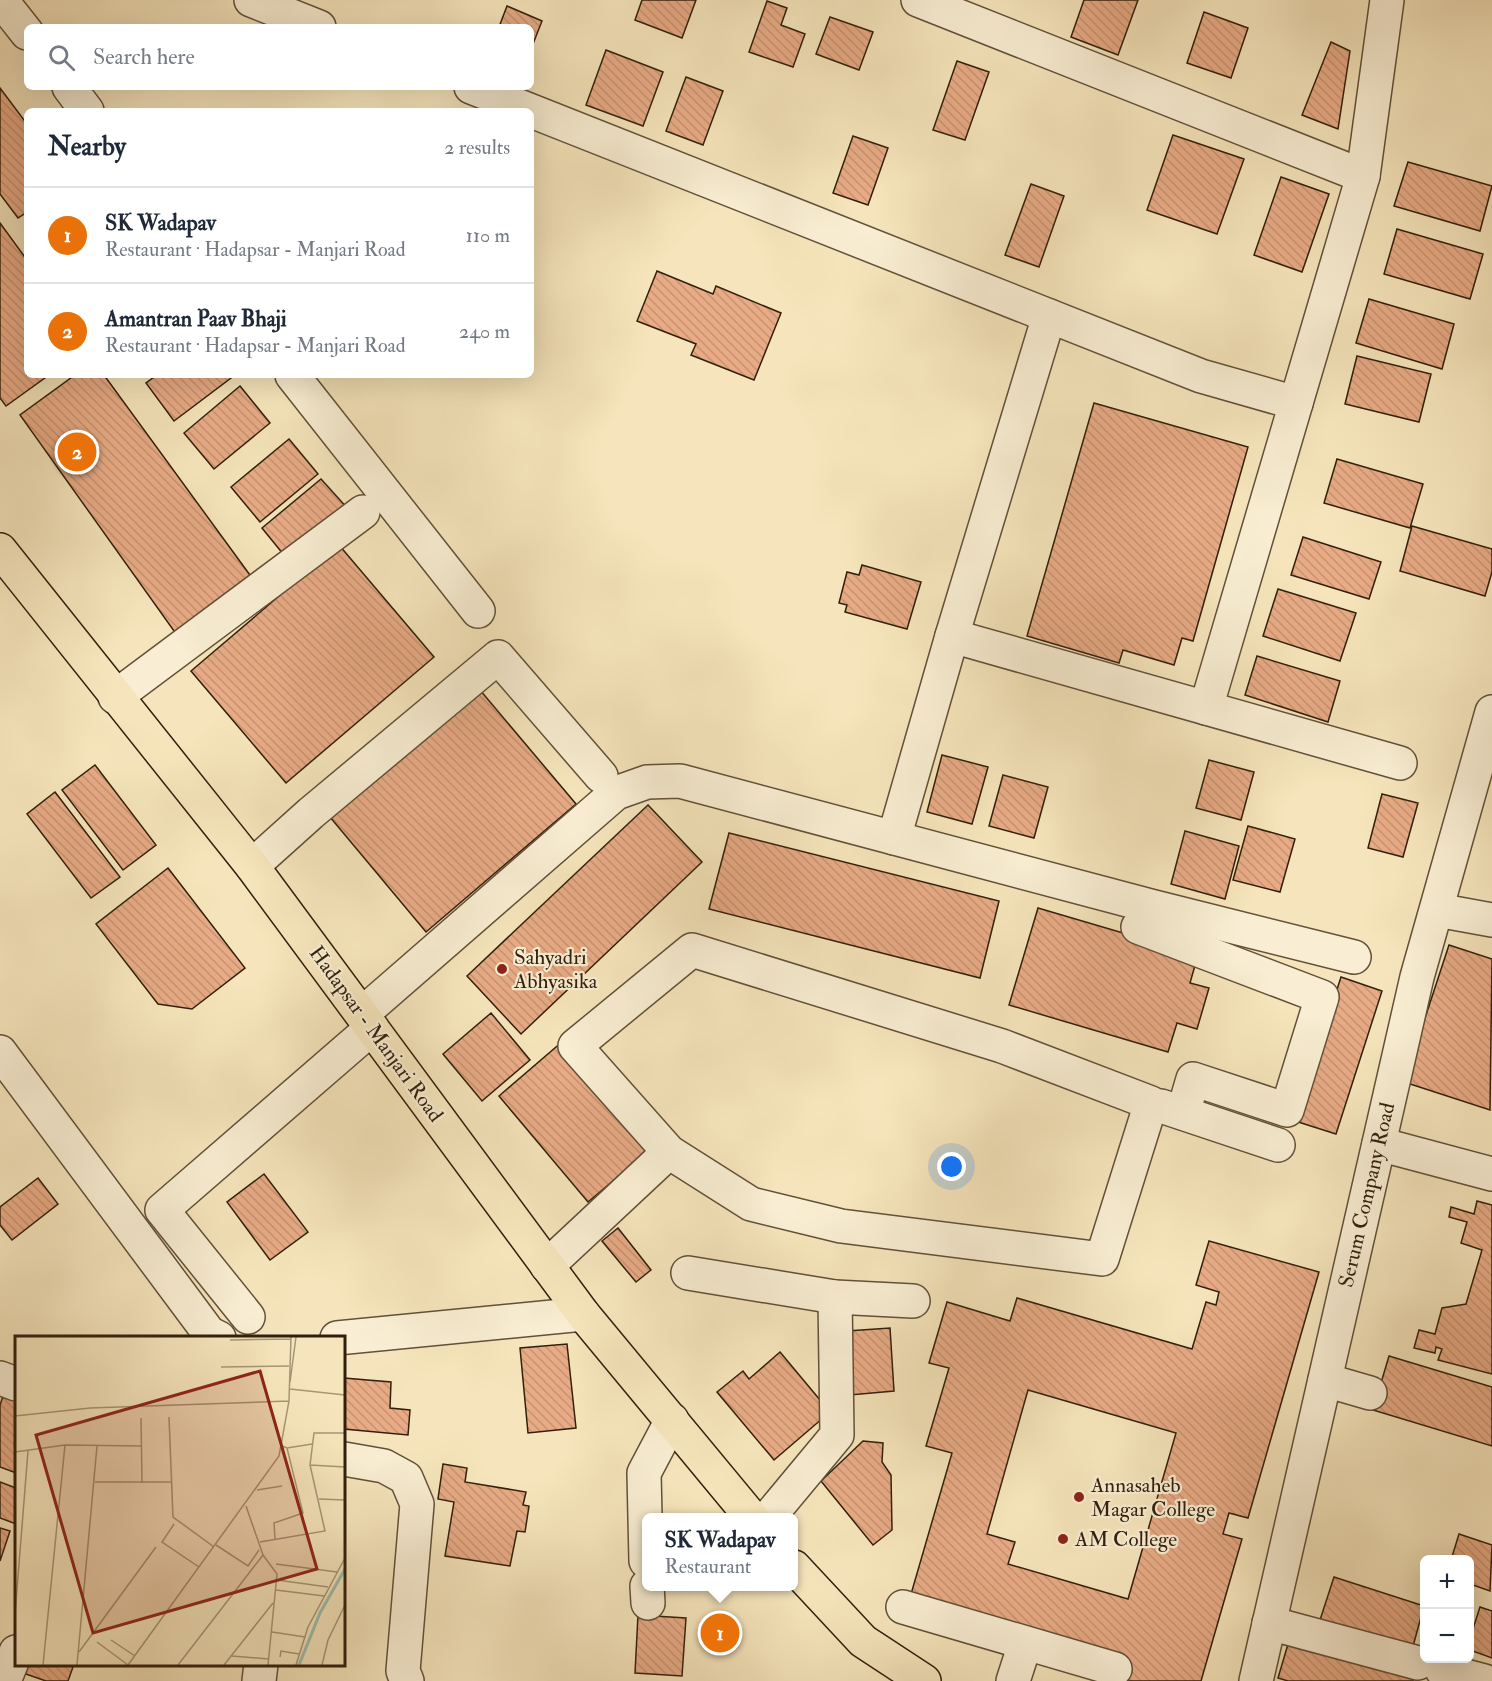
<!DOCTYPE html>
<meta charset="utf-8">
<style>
body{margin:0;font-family:"IM FELL Double Pica",serif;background:#f6f6f7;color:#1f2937}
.controls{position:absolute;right:18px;bottom:18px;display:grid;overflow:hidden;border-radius:9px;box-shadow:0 6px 24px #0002}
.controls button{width:54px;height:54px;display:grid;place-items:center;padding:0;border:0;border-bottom:2px solid #e0e1e3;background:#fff;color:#1f2937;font:30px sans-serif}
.you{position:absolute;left:952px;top:1167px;width:21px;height:21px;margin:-15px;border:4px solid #fff;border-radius:50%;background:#1a73e8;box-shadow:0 0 0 9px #1a73e833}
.badge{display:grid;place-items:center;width:39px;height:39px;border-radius:50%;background:#b45309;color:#fff;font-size:20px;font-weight:700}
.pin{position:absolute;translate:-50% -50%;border:3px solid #fff;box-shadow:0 2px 6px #0006}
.popup{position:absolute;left:642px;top:1513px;width:156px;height:78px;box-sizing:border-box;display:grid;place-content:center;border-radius:9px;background:#fff;filter:drop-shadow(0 2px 4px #0005);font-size:20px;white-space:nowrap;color:#747a83}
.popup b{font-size:22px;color:#1f2937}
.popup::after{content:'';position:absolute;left:50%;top:100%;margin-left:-12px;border:12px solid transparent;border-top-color:#fff}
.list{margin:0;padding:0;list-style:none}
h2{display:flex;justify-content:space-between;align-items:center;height:78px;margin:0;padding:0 24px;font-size:26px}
h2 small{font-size:20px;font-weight:400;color:#747a83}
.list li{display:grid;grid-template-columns:39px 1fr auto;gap:18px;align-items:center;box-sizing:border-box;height:96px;padding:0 24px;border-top:2px solid #e0e1e3}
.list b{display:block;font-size:22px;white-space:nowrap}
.list p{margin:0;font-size:20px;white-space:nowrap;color:#747a83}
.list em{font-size:20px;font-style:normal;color:#747a83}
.icon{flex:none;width:33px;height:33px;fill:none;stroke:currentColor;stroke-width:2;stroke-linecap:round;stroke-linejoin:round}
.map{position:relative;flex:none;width:1492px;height:1681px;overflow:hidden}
.search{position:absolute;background:#fff;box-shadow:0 6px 24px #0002;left:24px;top:24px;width:510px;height:66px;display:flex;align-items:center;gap:15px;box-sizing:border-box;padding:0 21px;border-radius:9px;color:#747a83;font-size:22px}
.panel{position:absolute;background:#fff;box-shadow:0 6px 24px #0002;left:24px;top:108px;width:510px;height:270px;border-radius:9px}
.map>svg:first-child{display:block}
</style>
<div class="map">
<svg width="1492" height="1681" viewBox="0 0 1492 1681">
<defs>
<pattern id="building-back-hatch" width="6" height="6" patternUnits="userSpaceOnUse" patternTransform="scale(1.5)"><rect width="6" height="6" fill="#e8ab85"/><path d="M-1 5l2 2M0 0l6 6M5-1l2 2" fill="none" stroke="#c79372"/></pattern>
</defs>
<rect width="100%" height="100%" fill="#f6e5bc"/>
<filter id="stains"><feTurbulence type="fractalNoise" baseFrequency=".00333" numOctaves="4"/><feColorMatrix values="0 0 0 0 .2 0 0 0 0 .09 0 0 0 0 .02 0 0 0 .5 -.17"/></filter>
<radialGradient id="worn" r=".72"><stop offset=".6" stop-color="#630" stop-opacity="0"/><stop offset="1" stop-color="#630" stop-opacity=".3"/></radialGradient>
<g fill="url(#building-back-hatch)" stroke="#311f0c" stroke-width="1.5" fill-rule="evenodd">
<path d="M642,0H696L682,38L635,20Z"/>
<path d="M1084,0H1138L1118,55L1071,37Z"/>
<path d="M767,1L787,8L781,25L805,34L793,67L749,52Z"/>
<path d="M507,6L542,21L531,49V27H499Z"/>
<path d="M1204,12L1248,28L1231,78L1187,63Z"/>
<path d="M830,17L873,32L859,70L816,54Z"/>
<path d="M1331,42L1350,51L1338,129L1302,115Z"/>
<path d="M606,50L663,72L643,126L586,105Z"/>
<path d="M957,61L989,72L965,140L933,130Z"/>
<path d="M686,77L723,91L703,145L666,131Z"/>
<path d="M0,88L27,124V212L18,218L0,194Z"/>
<path d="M1173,135L1244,159L1217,234L1147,210Z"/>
<path d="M853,136L888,148L868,205L833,193Z"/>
<path d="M1408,162L1492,186L1480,231L1394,206Z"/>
<path d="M1281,177L1329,194L1302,272L1254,255Z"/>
<path d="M1031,184L1064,196L1039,267L1005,255Z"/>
<path d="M0,223L27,260V375H49L6,406L0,398Z"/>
<path d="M1397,229L1483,254L1470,299L1384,274Z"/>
<path d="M657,271L713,294L716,286L781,313L754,380L691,355L696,344L637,321Z"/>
<path d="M1369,299L1454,324L1442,369L1356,343Z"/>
<path d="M1357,356L1431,374L1419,422L1345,404Z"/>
<path d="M75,375H104L255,582L179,638L20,415Z"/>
<path d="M157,375H235L174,421L146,383Z"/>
<path d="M240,386L270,423L214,469L184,433Z"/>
<path d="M1094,403L1248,447L1193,641L1182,638L1174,665L1123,650L1119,663L1027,636Z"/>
<path d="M289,439L318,474L260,522L231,487Z"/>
<path d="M1337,459L1423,484L1410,528L1324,503Z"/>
<path d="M321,479L349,510L288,560L262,528Z"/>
<path d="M1412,526L1492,549V572L1485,596L1400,571Z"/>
<path d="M1303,537L1381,562L1369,599L1291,575Z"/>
<path d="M339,545L434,657L286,783L191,671Z"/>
<path d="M862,565L921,582L907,629L845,612L847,605L839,603L847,572L859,575Z"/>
<path d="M1278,589L1356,613L1340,661L1263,636Z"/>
<path d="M1257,656L1340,681L1328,722L1245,695Z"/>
<path d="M480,690L576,804L426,932L330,817Z"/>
<path d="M942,755L988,767L972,824L927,812Z"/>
<path d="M1209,760L1254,772L1241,820L1196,808Z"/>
<path d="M95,765L156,845L123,870L62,790Z"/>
<path d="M1003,775L1048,787L1034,838L989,826Z"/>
<path d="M55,792L120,877L91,898L27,814Z"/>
<path d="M1382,794L1418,803L1403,857L1368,848Z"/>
<path d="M648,805L702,862L521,1034L467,976Z"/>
<path d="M1248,826L1295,839L1280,892L1233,880Z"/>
<path d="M1185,831L1239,846L1225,899L1171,884Z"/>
<path d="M729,833L999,901L980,978L709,909Z"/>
<path d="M168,868L245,968L192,1009L158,1004L96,924Z"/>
<path d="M1038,908L1198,955L1190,983L1209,988L1197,1029L1177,1023L1168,1052L1009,1005Z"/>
<path d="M1449,945L1492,959L1490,1110L1404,1082Z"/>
<path d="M1341,977L1382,991L1336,1134L1295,1121Z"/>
<path d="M491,1013L530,1060L482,1101L443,1054Z"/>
<path d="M563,1041L652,1148L588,1202L499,1096Z"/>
<path d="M264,1174L308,1232L270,1260L227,1202Z"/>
<path d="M38,1178L58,1204L12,1240L0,1225V1207Z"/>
<path d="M1477,1201L1492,1205V1374L1438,1360L1442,1349L1436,1347L1435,1353L1414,1348L1419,1330L1435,1334L1442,1308L1466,1304L1482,1250L1461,1243L1467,1222L1449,1217L1451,1207L1474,1214Z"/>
<path d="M618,1228L651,1270L636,1282L602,1241Z"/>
<path d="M1209,1241L1319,1272L1248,1518L1229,1513L1223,1534L1242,1539L1201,1681H1125L909,1601L952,1453L926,1446L949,1368L929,1363L947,1302L1010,1321L1017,1298L1192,1349L1206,1302L1216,1305L1219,1292L1196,1285ZM1028,1390L1176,1433L1128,1599L1008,1564L1015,1542L987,1534Z"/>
<path d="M890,1328L894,1391L850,1395L847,1331Z"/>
<path d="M567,1344L576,1428L528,1433L520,1348Z"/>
<path d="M780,1352L830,1412L774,1460L717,1392L743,1371L749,1379Z"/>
<path d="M1389,1356L1492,1387V1446L1373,1410Z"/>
<path d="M344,1378L391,1382L390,1408L410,1410L408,1435L344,1429Z"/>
<path d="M3,1396L16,1400V1473L0,1467V1405Z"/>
<path d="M863,1441L883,1443L882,1462L891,1475L892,1530L873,1545L821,1481Z"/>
<path d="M443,1464L467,1468L465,1482L526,1492L523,1505L529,1506L525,1532L517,1531L510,1566L445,1556L454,1502L438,1499Z"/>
<path d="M0,1482L16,1488V1524L0,1518Z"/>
<path d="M0,1528L10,1531L0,1561Z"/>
<path d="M1459,1534L1492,1545L1490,1591L1470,1584V1560H1451Z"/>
<path d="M1334,1577L1424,1606L1412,1650L1320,1620Z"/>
<path d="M1480,1607L1492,1611V1658L1470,1650V1638Z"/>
<path d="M638,1615L686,1618L682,1676L635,1673Z"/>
<path d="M1291,1634L1416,1671L1413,1681H1288L1278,1678Z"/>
<path d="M26,1664H74L68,1681H46L23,1673Z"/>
</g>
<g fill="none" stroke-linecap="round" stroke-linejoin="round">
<g stroke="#625038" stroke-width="36">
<g id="minor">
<path d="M1,0L27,33"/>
<path d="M251,0L319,27"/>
<path d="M918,0L1363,176"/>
<path d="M69,87L87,111"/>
<path d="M471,87L1201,376L1296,403"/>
<path d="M292,375L478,611"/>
<path d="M952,636L1400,763"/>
<path d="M115,697L363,512"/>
<path d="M1206,708L1363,176L1387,0"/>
<path d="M894,838L952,636L1049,316"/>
<path d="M252,866L311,813L498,657L601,776"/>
<path d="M1437,910L1492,920"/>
<path d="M1138,927L1322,997L1287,1110L1193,1079L1183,1113"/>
<path d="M692,950L1002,1046L1151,1103L1102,1259L841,1226L751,1204L669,1152L575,1046Z"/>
<path d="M362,1014L616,793L647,782L680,781L1154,907L1354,957"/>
<path d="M0,1052L209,1333L219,1338"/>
<path d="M1161,1106L1278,1145"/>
<path d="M1379,1144L1492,1174"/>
<path d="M547,1266L669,1152"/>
<path d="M688,1273L835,1297L913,1301"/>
<path d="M248,1317L162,1210L372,1028"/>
<path d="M337,1338L583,1314"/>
<path d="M0,1378L16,1384"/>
<path d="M1325,1380L1370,1393"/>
<path d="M344,1459L384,1466L406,1478L417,1504L403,1671L407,1681"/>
<path d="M768,1518L837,1435L835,1297"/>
<path d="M646,1561L644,1473L672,1420"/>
<path d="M647,1586L648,1603"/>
<path d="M903,1607L1115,1669"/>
<path d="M1269,1623L1418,1663"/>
<path d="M1442,1670L1484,1681"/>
<path d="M4,1681L16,1652"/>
<path d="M259,1681L261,1664"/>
<path d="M1013,1681L1025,1644"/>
<path d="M1256,1681L1417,977L1492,712"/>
</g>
</g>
<g stroke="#311f0c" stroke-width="36">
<g id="major">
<path d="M0,550L252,866L583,1314L752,1518"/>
<path d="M794,1567L863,1641L924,1681"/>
</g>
</g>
<use href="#minor" stroke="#f9eed3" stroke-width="33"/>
<use href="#major" stroke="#f6e5bc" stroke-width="33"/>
</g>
<g fill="#8f2418" stroke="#f9eed3" stroke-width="2">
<circle cx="502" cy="969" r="6"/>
<circle cx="1079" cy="1497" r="6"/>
<circle cx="1063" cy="1539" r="6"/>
</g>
<g text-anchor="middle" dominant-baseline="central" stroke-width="4.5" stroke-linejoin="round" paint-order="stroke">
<g font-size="21" fill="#311f0c" stroke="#f9eed3" text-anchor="start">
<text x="514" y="957">Sahyadri<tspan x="514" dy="24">Abhyasika</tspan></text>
<text x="1091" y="1485">Annasaheb<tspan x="1091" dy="24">Magar College</tspan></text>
<text x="1075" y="1539">AM College</text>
</g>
<g font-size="21" fill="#311f0c" stroke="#f9eed3">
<text transform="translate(376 1034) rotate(54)">Hadapsar - Manjari Road</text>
<text transform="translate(1367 1195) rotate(-77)">Serum Company Road</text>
</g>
</g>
<g transform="translate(15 1336)">
<rect width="330" height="330" fill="#f6e5bc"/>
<path fill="none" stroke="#9dbfb1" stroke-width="3" d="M284,329L305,277L330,233"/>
<path fill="none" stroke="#a79676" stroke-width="1.5" d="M215,4L276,3M206,31L274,30M275,46L281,1M275,53L330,59M0,80L75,72L274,65M154,81L158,181L199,211M126,82L127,147M272,112L297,108M0,116L50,109L126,110M295,129L330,131M80,146H156M242,154L267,150M304,163L330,164M159,188L147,206L184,231M260,203L259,187L288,177L272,112L267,110M245,206L310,195L295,129L299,97H330M201,209L233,230L244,214M248,219L262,238L253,329M261,228L322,236M262,244L313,251M261,254L309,260M0,278L13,115M257,296L290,301M96,304L120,320M82,306L113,329M64,316L141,211M217,320L254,323M265,321L266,315L284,318M28,329L50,109M62,329L82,110M113,329L264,120L274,65L276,1M163,329L248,219L231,170M209,329L258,267M281,329L293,291L330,222M307,329L313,304L330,269"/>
<path fill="#8f2418" fill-opacity="0.15" stroke="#8f2418" stroke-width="3" d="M245,35L302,233L78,297L21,99Z"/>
<rect width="330" height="330" fill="none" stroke="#311f0c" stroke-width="3"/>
</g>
<rect width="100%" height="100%" filter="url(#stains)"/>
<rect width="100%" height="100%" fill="url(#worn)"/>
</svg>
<div class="controls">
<button>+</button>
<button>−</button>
</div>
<div class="you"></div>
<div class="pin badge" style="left:720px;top:1633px;background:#e8710a">1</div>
<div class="popup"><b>SK Wadapav</b>Restaurant</div>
<div class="pin badge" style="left:77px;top:452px;background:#e8710a">2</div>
<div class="search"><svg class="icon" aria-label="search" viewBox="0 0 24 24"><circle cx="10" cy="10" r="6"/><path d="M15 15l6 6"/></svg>Search here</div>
<section class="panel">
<h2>Nearby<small>2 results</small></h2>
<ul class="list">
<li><span class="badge" style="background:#e8710a">1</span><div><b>SK Wadapav</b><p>Restaurant · Hadapsar - Manjari Road</p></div><em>110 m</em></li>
<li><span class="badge" style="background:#e8710a">2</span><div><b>Amantran Paav Bhaji</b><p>Restaurant · Hadapsar - Manjari Road</p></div><em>240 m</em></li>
</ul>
</section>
</div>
